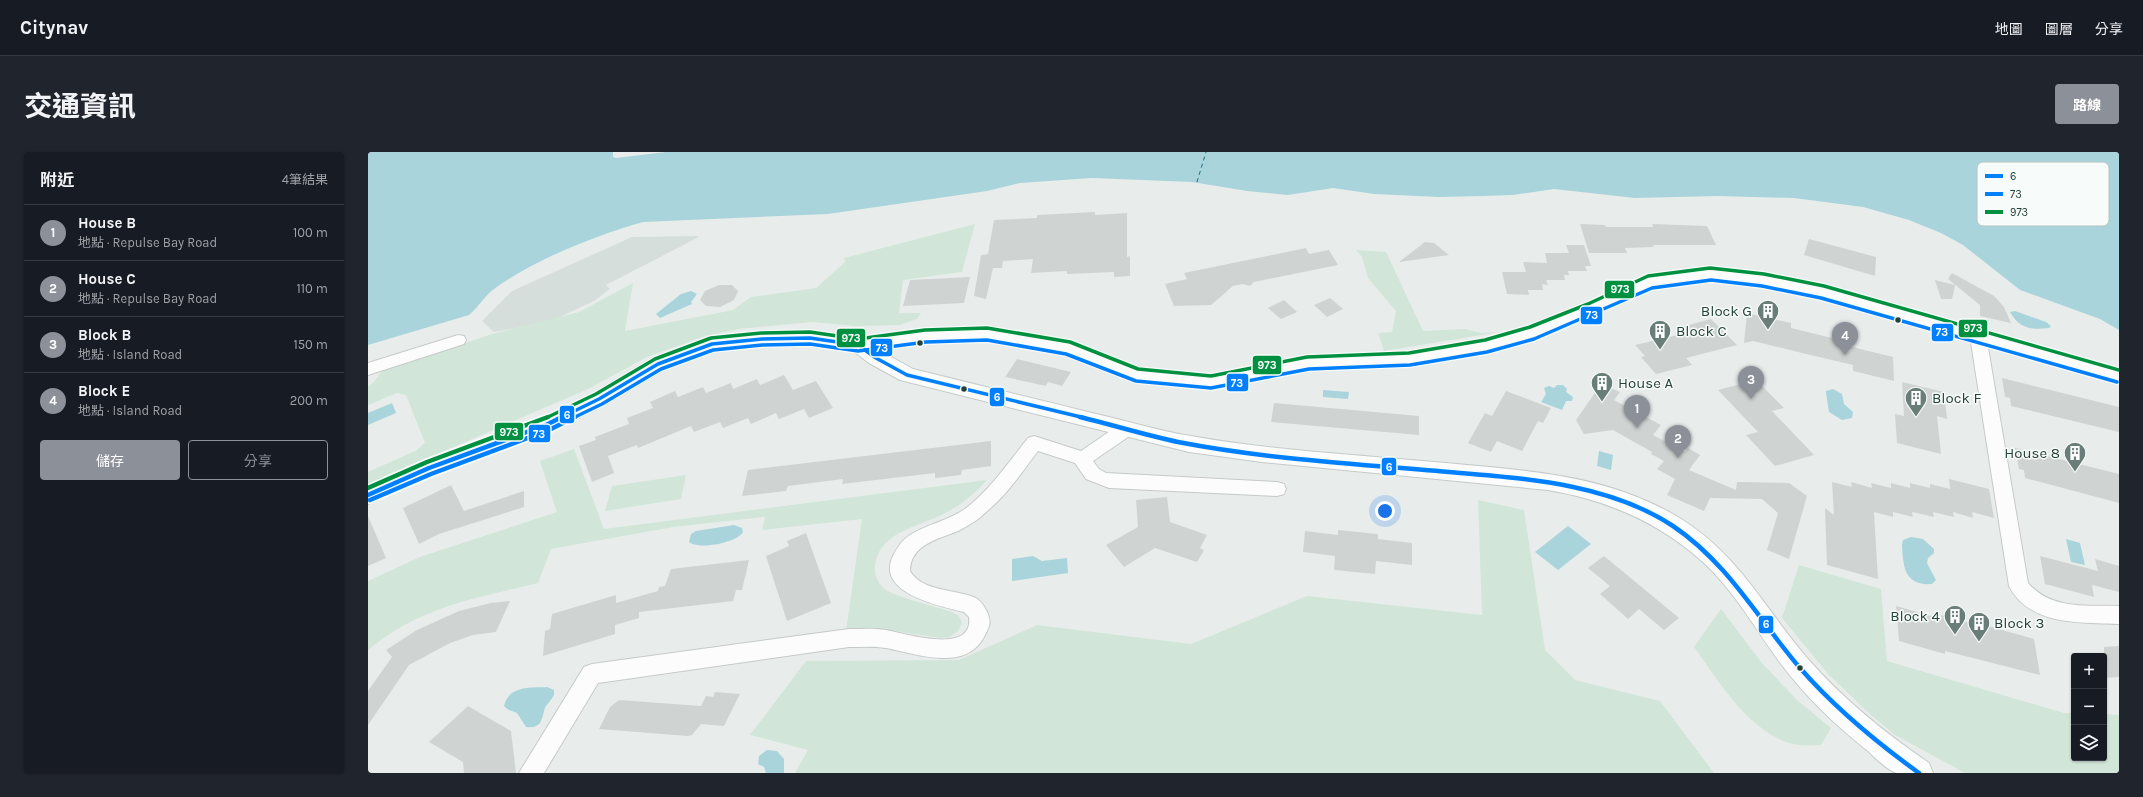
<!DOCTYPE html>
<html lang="zh-TW">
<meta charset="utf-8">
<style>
body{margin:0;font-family:Karla,"Noto Sans TC",sans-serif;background:#20242c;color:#f1f3f6}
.controls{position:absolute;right:12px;bottom:12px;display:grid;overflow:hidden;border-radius:4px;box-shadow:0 1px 3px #0004}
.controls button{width:36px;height:36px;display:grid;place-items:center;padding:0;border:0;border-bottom:1px solid #363941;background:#171b24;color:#f1f3f6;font:20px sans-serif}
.you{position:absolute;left:1017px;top:359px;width:14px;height:14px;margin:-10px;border:3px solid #fff;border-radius:50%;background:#1a73e8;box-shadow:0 0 0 6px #1a73e833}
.badge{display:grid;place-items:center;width:26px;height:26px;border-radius:50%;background:#8c9099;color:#fff;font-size:13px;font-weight:700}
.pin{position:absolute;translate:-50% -33px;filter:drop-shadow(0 1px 2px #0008)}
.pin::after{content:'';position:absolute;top:21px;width:14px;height:12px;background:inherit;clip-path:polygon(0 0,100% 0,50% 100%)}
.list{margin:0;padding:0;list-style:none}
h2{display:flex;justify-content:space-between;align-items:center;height:52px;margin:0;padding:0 16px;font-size:17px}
h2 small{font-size:13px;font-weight:400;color:#9ea1a6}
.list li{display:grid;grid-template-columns:26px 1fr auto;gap:12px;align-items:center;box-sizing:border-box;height:56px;padding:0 16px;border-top:1px solid #363941}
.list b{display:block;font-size:15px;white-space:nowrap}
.list p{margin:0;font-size:13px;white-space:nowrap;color:#9ea1a6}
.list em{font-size:13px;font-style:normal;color:#9ea1a6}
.actions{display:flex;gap:8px;padding:12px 16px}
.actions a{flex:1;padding:9px 0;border:1px solid #8c9099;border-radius:4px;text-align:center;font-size:14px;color:#8c9099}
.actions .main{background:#8c9099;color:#fff}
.icon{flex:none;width:22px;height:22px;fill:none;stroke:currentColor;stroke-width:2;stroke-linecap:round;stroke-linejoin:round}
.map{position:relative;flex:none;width:1751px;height:621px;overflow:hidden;border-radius:4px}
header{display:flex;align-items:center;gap:24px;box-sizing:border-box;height:56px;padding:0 20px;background:#171b24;border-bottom:1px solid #363941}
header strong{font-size:19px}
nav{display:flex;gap:22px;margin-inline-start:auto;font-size:14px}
.intro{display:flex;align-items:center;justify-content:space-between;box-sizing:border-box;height:96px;padding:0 24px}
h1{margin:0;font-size:28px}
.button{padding:10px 18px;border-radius:4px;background:#8c9099;color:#fff;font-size:14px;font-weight:700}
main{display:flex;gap:24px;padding:0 24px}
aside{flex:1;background:#171b24;border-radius:4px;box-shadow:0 1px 3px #0004}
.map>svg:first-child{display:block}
</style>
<header>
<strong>Citynav</strong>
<nav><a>地圖</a><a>圖層</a><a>分享</a></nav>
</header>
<div class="intro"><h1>交通資訊</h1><a class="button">路線</a></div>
<main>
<aside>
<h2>附近<small>4筆結果</small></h2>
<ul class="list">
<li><span class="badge">1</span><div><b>House B</b><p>地點 · Repulse Bay Road</p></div><em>100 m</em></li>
<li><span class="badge">2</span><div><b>House C</b><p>地點 · Repulse Bay Road</p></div><em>110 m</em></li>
<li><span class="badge">3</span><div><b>Block B</b><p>地點 · Island Road</p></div><em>150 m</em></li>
<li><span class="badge">4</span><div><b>Block E</b><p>地點 · Island Road</p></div><em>200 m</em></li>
</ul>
<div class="actions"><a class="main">儲存</a><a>分享</a></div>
</aside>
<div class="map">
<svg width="1751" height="621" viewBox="0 0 1751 621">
<rect width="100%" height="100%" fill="#e8edeb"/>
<path fill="#d6dedb" d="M329,84L331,85L238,133L242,137L226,149L181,170L126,180L114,169L144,139L264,85Z"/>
<g fill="#d1e6d8">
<path d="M607,72L594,120L535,128L531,161H553L549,167L532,173L489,174L444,170L371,177L337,184L279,205L220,237L0,332V320L47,299L57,291L38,243L29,241L0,253V234L5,231L14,219L124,182L211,160L265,131L257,179L365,158L383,145L448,136L477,110L476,106Z"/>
<path d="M988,98L1018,100L1055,179L1097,177L1114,181L1132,180L1016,199L1010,181L1024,180L1028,159L1000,126L994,105Z"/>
<path d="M206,297L236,377L619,328C607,341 595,352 579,360C553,375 508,379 507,417C507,425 511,433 518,438C529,445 569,455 584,460L591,464L594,471L590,479L582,485L572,486L521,478L478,479L494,367L394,378L397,365L305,375L183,397L170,431C105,447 53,454 0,498V429L52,405L189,360L172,309Z"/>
<path d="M318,323L313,347L237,359L244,334Z"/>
<path d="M1110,348L1156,358L1177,498L1207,528L1292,549L1346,621H427L440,598L382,583L438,509L591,508L669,473L823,492L939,444L1114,463Z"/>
<path d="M1431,413L1513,437L1519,509L1696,561H1706V606H1736V562L1751,563V621H1597L1527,583L1503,563L1461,523L1414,466Z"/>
<path d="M1353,457L1394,511L1429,548L1463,576L1453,593C1440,594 1424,594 1411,587C1373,568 1350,528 1326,495Z"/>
</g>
<g fill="#a9d4db">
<path d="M0,0H245V5L248,6L298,0H1751V178L1732,167L1652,138L1595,93L1573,81L1541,68L1495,55L1426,46L1350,44L1267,46L1186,37L1145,43L1115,44L1072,45L1006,42L965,36L920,43L879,39L824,30L724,26L652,31L619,39L460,62L275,70C229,83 165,108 126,137C116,144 111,155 101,163L0,193Z"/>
<path d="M323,139L329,142L323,150L324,152L292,166L288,162L313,142Z"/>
<path d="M1647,159L1678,170L1683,174L1681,176C1663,178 1652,177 1642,160Z"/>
<path d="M1189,233H1195L1199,237L1198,240L1205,245L1204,249H1198L1194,258L1173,250L1178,242L1176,236L1181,234L1186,236Z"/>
<path d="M1465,237L1474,242L1476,252L1485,260L1484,266L1474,268L1461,260L1458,241V239Z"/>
<path d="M955,238L981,240L980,247L955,245Z"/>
<path d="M24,251L28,261L0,273V261Z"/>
<path d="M1231,299L1245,303L1243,318L1229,314Z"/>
<path d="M366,373L374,376L375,380C369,391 330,398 321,390L323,382L328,379Z"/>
<path d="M1200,374L1223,392L1190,418L1167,400Z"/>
<path d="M1543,385L1555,387L1566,397V401L1560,406L1559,411L1568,428L1564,432C1536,434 1535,414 1534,392L1535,388Z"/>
<path d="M1698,387L1712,391L1717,413L1703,410Z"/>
<path d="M665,404L674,409L699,406L700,421L644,429V407Z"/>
<path d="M179,535L186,538V543C184,547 181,550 178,554C173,563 177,577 158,575L149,561L139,557L136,554C141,533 163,536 179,535Z"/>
<path d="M399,598L409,599L416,607V621H398L396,615L390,612L391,604Z"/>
</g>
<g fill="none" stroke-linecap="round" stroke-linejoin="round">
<path stroke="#1c6f80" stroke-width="1" stroke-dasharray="4 3.5" stroke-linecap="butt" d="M829,30L838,0"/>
</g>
<g fill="#cfd4d2">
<path d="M727,60V63L759,61V105L762,104V124L746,125V120L699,122V119L663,121L665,107L635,109L634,116H625L618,147L606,144L613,103L620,102L626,68L669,66V63Z"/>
<path d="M1212,72L1237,73L1238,75H1285L1284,72L1339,74L1348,93H1285L1286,95L1257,96L1259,101H1221Z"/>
<path d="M1441,87L1508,105L1507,124L1436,103Z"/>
<path d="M1057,90L1066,91L1081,103L1031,110Z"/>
<path d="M1198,93H1216L1223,114H1217L1219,119H1200L1201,123H1196L1197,128H1178L1180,133L1174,132L1175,138H1160L1161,143L1139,142L1134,120H1158L1155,110L1179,111L1177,101H1201Z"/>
<path d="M938,96L941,102L961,98L970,113L886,130L882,134L875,132L865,134L843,153L806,154L797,132L819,127L816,121Z"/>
<path d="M1584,121L1626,144L1636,155L1643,171L1612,164V153L1580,127Z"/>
<path d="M602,125L596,151L535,154L542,128Z"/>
<path d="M1567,128L1587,133L1584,147H1573Z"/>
<path d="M351,133H364L370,139L366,148L352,155L338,154L332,148L337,139Z"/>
<path d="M962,146L975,157L959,165L946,153Z"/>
<path d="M916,148L929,160L913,167L900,156Z"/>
<path d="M1379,161L1423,171V176L1472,188V192L1525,205L1526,229L1485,219V213L1430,200L1385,189L1376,191Z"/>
<path d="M1343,167L1369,193L1318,206L1324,213L1288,222L1273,205L1277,204L1267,193L1318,181L1313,175Z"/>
<path d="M649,207L703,220L694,234L680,230L678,234L637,225Z"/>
<path d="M416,223L425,238L448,229L465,256L441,266L436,257L411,267L408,261L383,272L380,266L355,276L352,270L326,280L323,274L270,296L269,293L240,304L246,321L224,330L211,294L228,288L227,285L261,272L259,266L285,256L282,250L307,239L310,245L335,235L338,241L363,231L365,237L389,227L392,233Z"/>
<path d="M1634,226L1751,255V280L1643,254L1642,246L1637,245Z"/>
<path d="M1388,228L1416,256L1404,259L1446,303L1407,314L1378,283L1390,280L1350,238Z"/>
<path d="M1534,230L1576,240L1579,267L1569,264L1573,302L1529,291L1527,262L1536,264Z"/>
<path d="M1233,232L1252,240L1246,248L1293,273L1285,283L1317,300L1320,296L1332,303L1321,318L1368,338L1369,330L1421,331L1439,344L1421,407L1399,398L1410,361L1394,347L1342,346L1336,359L1299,343L1307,327L1289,317L1296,309L1283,302L1284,300L1245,278L1216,282L1208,268Z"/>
<path d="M1138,239L1183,256L1175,271L1170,269L1154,299L1129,289L1123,300L1100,291L1117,261L1124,264Z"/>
<path d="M906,251L1051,264V283L903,270Z"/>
<path d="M623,289V314L594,318L593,323L567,326V321L474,332L475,327L420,334L418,339L374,344L380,318Z"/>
<path d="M1647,296L1751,322V351L1657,326L1656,318L1651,317Z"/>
<path d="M1581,327L1621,337L1626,366L1604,360L1605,366L1585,360L1586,365L1565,360L1566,365L1544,360L1545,365L1525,360V365L1506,360L1510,427L1459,413L1457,356L1466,363L1464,330L1484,335L1483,330L1504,336L1503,331L1523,336V331L1542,336V331L1562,336V332L1582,337Z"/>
<path d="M83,333L96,359L156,339V355L71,382L51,392L35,356Z"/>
<path d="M799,345L802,370L839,383L832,396L836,398L829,410L787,396L756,415L738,393L770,375L768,348Z"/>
<path d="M0,364L18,406L0,414Z"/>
<path d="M970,378L1010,382V387L1044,391V413L1008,409L1007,422L966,418L967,404L935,400L937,379L970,383Z"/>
<path d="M438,381L463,451L419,469L398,404L421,394L419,389Z"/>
<path d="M1236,404L1311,466L1296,478L1271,457L1260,467L1232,442L1242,434L1220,416Z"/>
<path d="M1672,404L1730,419L1727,407L1751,414V440L1724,433L1726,445L1677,432Z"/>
<path d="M381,408L374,438H368L365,449L271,460V466L247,473V482L175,504L177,479L182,477L184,462L248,443V451L290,439L291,435L297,434L303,417Z"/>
<path d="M142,449L128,480L105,483L82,491L41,513L0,573V539L24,505L18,498L49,478L91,459L123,451Z"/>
<path d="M1528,454L1574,467L1573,463L1620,476V474L1666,487L1672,523L1577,499V502L1531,489Z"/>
<path d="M1751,494V525L1736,526V495Z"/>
<path d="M347,540L372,542L356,574L333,572L324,583L320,584L231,577L242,555L251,548L333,554L338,544L345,545Z"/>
<path d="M100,554L143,579L148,621H96L95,610L61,590Z"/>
</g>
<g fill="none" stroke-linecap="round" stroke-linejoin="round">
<g stroke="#c5cac8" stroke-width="2">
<g id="street">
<path d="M1610,179L1616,180L1618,184L1660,431C1683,458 1719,453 1751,454V472C1713,470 1661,474 1641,434L1602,184L1604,180Z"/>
<path d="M90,183L96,184L98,188L96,192L0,223V211Z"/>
<path d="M757,272L763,273L766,278L763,283L725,309L731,317L738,321L909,330L916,332L918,337L916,342L909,344L741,336L718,327L707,311L670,299C654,320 639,343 618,360C610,368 600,374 590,379C570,387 542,393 542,419C554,440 588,437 608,446C614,450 620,459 621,466C623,472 620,477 617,483C599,521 549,502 518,496C506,494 493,495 481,495L230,531L176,621H151L216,515L224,512L481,477C493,477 506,476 518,478C536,481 606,504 601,465L596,460C572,454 507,441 525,404C529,396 534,388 542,383C559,372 580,369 597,357C622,338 640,311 660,286L666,284L713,299L751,273Z"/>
</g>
</g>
<g stroke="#c3cbc8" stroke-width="2">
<path id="secondary" d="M1343,116L1395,122L1454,134L1751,217V231L1452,146L1395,134L1343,128L1287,135L1229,162L1171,186L1118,201L1042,214L940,218L843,237L769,230L696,202L619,188L558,191L509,197L545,217C606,232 667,247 728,262C760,269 791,279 823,284C907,299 993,303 1078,311C1161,319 1237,322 1310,365C1371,402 1396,456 1440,507C1475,547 1517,581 1561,611L1565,621C1554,621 1540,621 1529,621C1522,620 1506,605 1500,599C1468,574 1438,545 1413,512C1388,478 1367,440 1336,411C1291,370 1239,348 1180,338L894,310L821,300L532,228L501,211L485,199L442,193L394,194L346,198L297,217L238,252L186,278L69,322L0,352V333L53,310L170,268L224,242L283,207L344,185L394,180L442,179L490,186L558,177L619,176L700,189L772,216L843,223L940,204L1042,200L1118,187L1157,176L1215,154L1275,126L1310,119Z"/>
</g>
<use href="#street" fill="#fcfcfc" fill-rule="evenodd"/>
<use href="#secondary" fill="#fcfcfc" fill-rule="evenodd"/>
<g stroke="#f7fbf9" stroke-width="6">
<path id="bus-1-far1" d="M192,266L231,247L290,212L344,192L394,187L442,186L490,193L508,206L539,223L717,266"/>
</g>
<g stroke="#f7fbf9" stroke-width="8">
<g id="bus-1">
<path d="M712,265C745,273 777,283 810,290C846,297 883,302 920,306C977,312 1035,316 1092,321C1164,327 1243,333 1305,374C1360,411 1390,467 1432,516C1467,556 1508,590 1551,621"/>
<path d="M0,343L61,316L178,273L194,265"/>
</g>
</g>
<g stroke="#f7fbf9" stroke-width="6">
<path id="bus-2-far1" d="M205,266L234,252L293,217L345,198L394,193L442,192L490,199L558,190L619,188L698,202L768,229L843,236L941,217L1042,213L1119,200L1166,187L1284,136L1343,128L1394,134L1453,146L1749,230"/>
</g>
<g stroke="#f7fbf9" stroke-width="8">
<path id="bus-2" d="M2,348L63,322L181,278L207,265"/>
</g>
<g stroke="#f7fbf9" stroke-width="6">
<path id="bus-3-far1" d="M178,266L228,242L287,207L343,186L393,181L442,180L490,187L557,178L619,176L702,190L770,217L843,224L939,205L1041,201L1117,188L1162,175L1220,152L1280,124L1342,116L1396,122L1456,134L1751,218"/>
</g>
<g stroke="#f7fbf9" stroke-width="8">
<path id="bus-3" d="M0,336L59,310L180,265"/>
</g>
<use href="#bus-1-far1" stroke="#0080ff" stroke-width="3.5"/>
<use href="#bus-1" stroke="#0080ff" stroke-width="4.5"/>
<use href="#bus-2-far1" stroke="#0080ff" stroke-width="3.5"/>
<use href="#bus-2" stroke="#0080ff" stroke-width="4.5"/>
<use href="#bus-3-far1" stroke="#009140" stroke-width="3.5"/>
<use href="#bus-3" stroke="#009140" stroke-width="4.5"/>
</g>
<defs>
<g id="building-pin" transform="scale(1.15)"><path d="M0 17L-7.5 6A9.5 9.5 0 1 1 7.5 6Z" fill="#697e78" stroke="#f7fbf9"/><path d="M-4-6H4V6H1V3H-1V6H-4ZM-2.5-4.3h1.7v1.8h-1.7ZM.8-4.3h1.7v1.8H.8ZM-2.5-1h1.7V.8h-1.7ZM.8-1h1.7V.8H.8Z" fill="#fff"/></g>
</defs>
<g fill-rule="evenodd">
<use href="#building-pin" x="1400" y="159"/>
<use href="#building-pin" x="1292" y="179"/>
<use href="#building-pin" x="1234" y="231"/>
<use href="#building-pin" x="1548" y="246"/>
<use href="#building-pin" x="1707" y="301"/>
<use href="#building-pin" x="1587" y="464"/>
<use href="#building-pin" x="1611" y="471"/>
</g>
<g fill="#24423a" stroke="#f7fbf9" stroke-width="1.5">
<circle cx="1530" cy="168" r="3.5"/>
<circle cx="552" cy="191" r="3.5"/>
<circle cx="596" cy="237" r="3.5"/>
<circle cx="1432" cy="516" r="3.5"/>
</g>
<g text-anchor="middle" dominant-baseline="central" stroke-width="3" stroke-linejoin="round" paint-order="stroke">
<g font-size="15" fill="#24423a" stroke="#f7fbf9" text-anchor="start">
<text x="1384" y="159" text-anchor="end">Block G</text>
<text x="1308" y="179">Block C</text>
<text x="1250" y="231">House A</text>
<text x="1564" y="246">Block F</text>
<text x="1692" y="301" text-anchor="end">House 8</text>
<text x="1572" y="464" text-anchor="end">Block 4</text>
<text x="1626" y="471">Block 3</text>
</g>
</g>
<rect x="1609" y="10" width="132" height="64" rx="6" fill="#f7fbf9" stroke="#b8c4c0" stroke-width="1"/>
<rect x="1617" y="22" width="18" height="4" fill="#0080ff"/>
<rect x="1617" y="40" width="18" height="4" fill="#0080ff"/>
<rect x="1617" y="58" width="18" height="4" fill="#009140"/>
<g font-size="11" fill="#24423a">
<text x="1642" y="28">6</text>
<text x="1642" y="46">73</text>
<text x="1642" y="64">973</text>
</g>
<g stroke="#f7fbf9" stroke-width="1.5">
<rect x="1236" y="128" width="31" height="19" rx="4" fill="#009140"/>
<rect x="1212" y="154" width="23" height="19" rx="4" fill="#0080ff"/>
<rect x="1590" y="167" width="30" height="19" rx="4" fill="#009140"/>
<rect x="1563" y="171" width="23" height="19" rx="4" fill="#0080ff"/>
<rect x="468" y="176" width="30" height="20" rx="4" fill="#009140"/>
<rect x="502" y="186" width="23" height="19" rx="4" fill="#0080ff"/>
<rect x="884" y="203" width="30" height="20" rx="4" fill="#009140"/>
<rect x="858" y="221" width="23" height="19" rx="4" fill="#0080ff"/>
<rect x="621" y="235" width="16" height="20" rx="4" fill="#0080ff"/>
<rect x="191" y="253" width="16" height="19" rx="4" fill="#0080ff"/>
<rect x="126" y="270" width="30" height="19" rx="4" fill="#009140"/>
<rect x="160" y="272" width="23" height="19" rx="4" fill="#0080ff"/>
<rect x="1013" y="305" width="16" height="19" rx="4" fill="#0080ff"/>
<rect x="1390" y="463" width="16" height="19" rx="4" fill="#0080ff"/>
</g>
<g font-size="11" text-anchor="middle" font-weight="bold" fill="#fff">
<text x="1252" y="141">973</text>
<text x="1224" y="167">73</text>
<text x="1605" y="180">973</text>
<text x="1574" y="184">73</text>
<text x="483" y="190">973</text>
<text x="514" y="200">73</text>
<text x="899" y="217">973</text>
<text x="869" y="235">73</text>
<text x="629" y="249">6</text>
<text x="199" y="267">6</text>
<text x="141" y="284">973</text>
<text x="171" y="286">73</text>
<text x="1021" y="319">6</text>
<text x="1398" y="476">6</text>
</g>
</svg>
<div class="controls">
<button>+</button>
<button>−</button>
<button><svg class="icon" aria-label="layers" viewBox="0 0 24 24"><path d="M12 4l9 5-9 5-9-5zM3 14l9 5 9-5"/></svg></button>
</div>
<div class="you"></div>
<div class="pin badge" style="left:1269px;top:276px">1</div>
<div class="pin badge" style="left:1310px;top:306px">2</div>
<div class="pin badge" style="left:1383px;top:247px">3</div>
<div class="pin badge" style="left:1477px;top:203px">4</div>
</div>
</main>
